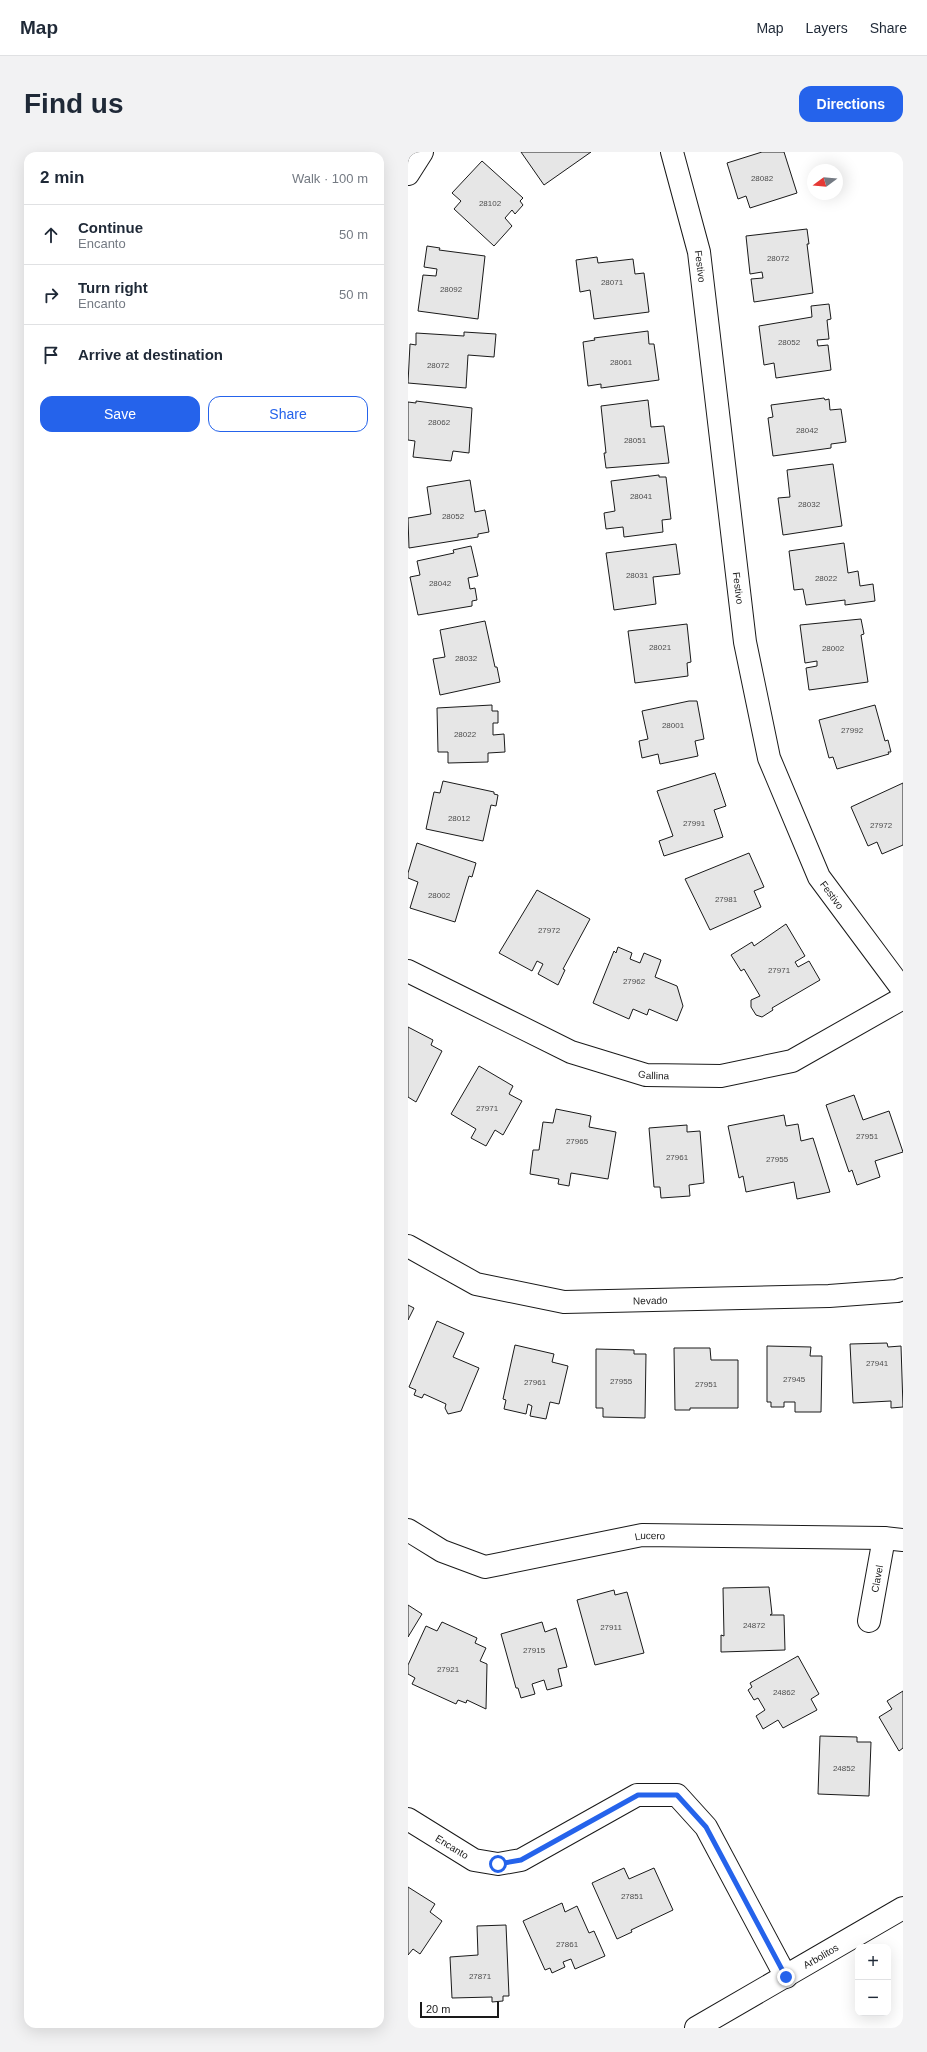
<!DOCTYPE html>
<meta charset="utf-8">
<style>
body{margin:0;font-family:Helvetica,sans-serif;background:#f2f2f3;color:#1f2937}
.controls{position:absolute;right:12px;bottom:12px;display:grid;overflow:hidden;border-radius:8px;box-shadow:0 4px 16px #0002}
.controls button{width:36px;height:36px;display:grid;place-items:center;padding:0;border:0;border-bottom:1px solid #e0e1e3;background:#fff;color:#1f2937;font:20px sans-serif}
.compass{position:absolute;left:399px;top:12px;width:36px;height:36px;border-radius:50%;background:#fff;box-shadow:0 4px 16px #0002;rotate:254deg}
.scale{position:absolute;left:12px;bottom:10px;width:79px;box-sizing:border-box;padding-left:4px;border:2px solid #1a1a1a;border-top:0;font-size:11px;line-height:14px;white-space:nowrap;color:#1a1a1a;-webkit-text-stroke:3px #fff;paint-order:stroke}
.stop{position:absolute;width:12px;height:12px;margin:-9px;border:3px solid #2563eb;border-radius:50%;background:#fff}
.stop.end{background:#2563eb;border-color:#fff;box-shadow:0 1px 4px #0008}
.list{margin:0;padding:0;list-style:none}
h2{display:flex;justify-content:space-between;align-items:center;height:52px;margin:0;padding:0 16px;font-size:17px}
h2 small{font-size:13px;font-weight:400;color:#747a83}
.list li{display:grid;grid-template-columns:26px 1fr auto;gap:12px;align-items:center;box-sizing:border-box;height:60px;padding:0 16px;border-top:1px solid #e0e1e3}
.list b{display:block;font-size:15px;white-space:nowrap}
.list p{margin:0;font-size:13px;white-space:nowrap;color:#747a83}
.list em{font-size:13px;font-style:normal;color:#747a83}
.actions{display:flex;gap:8px;padding:12px 16px}
.actions a{flex:1;padding:9px 0;border:1px solid #2563eb;border-radius:12px;text-align:center;font-size:14px;color:#2563eb}
.actions .main{background:#2563eb;color:#fff}
.icon{flex:none;width:22px;height:22px;fill:none;stroke:currentColor;stroke-width:2;stroke-linecap:round;stroke-linejoin:round}
.map{position:relative;flex:none;width:495px;height:1876px;overflow:hidden;border-radius:12px}
header{display:flex;align-items:center;gap:24px;box-sizing:border-box;height:56px;padding:0 20px;background:#fff;border-bottom:1px solid #e0e1e3}
header strong{font-size:19px}
nav{display:flex;gap:22px;margin-inline-start:auto;font-size:14px}
.intro{display:flex;align-items:center;justify-content:space-between;box-sizing:border-box;height:96px;padding:0 24px}
h1{margin:0;font-size:28px}
.button{padding:10px 18px;border-radius:12px;background:#2563eb;color:#fff;font-size:14px;font-weight:700}
main{display:flex;gap:24px;padding:0 24px}
aside{flex:1;background:#fff;border-radius:12px;box-shadow:0 4px 16px #0002}
.map>svg:first-child{display:block}
</style>
<header>
<strong>Map</strong>
<nav><a>Map</a><a>Layers</a><a>Share</a></nav>
</header>
<div class="intro"><h1>Find us</h1><a class="button">Directions</a></div>
<main>
<aside>
<h2>2 min<small>Walk · 100 m</small></h2>
<ul class="list">
<li><svg class="icon" aria-label="ahead" viewBox="0 0 24 24"><path d="M12 20V5M6 11l6-6 6 6"/></svg><div><b>Continue</b><p>Encanto</p></div><em>50 m</em></li>
<li><svg class="icon" aria-label="right" viewBox="0 0 24 24"><path d="M7 20v-9h11M14 6l5 5-5 5"/></svg><div><b>Turn right</b><p>Encanto</p></div><em>50 m</em></li>
<li><svg class="icon" aria-label="arrive" viewBox="0 0 24 24"><path d="M6 21V4h12l-3 4 3 4H6"/></svg><div><b>Arrive at destination</b></div></li>
</ul>
<div class="actions"><a class="main">Save</a><a>Share</a></div>
</aside>
<div class="map">
<svg width="495" height="1876" viewBox="0 0 495 1876">
<rect width="100%" height="100%" fill="#fff"/>
<g fill="#e6e6e6" stroke="#1a1a1a">
<path d="M113,0H183L136,33Z"/>
<path d="M354,0H376L389,41L342,56L338,44L330,47L319,11Z"/>
<path d="M74,9L115,46L112,49L115,53L107,62L104,58L97,66L104,74L86,94L46,57L53,49L44,41Z"/>
<path d="M399,77L401,92H399L405,141L346,150L343,127L355,126L354,120L342,122L338,84Z"/>
<path d="M19,94L32,96L31,98L77,104L70,167L10,159L15,123L28,124L29,117L16,115Z"/>
<path d="M189,105L190,111L225,107L227,122L236,121L241,160L186,167L182,138L172,140L168,108Z"/>
<path d="M421,152L423,167L419,168L421,187L409,188L410,194L420,193L423,218L368,226L366,211L356,213L351,174L404,165L403,154Z"/>
<path d="M240,179L241,192H246L251,228L193,236V232L180,234L175,190L187,188L186,186Z"/>
<path d="M56,180L88,182L86,205L60,203L58,236L0,231L2,192L8,193V181L56,184Z"/>
<path d="M416,246L417,248L421,247L422,258L433,257L438,290L423,292V296L365,304L360,266L365,265L363,253Z"/>
<path d="M240,248L243,275L256,274L261,311L198,316L196,301H198L193,254Z"/>
<path d="M8,249L64,256L61,301L45,299L43,309L5,305L7,289L0,288V250L8,251Z"/>
<path d="M425,312L434,374L375,383L370,346L382,345L379,318Z"/>
<path d="M251,323V325H258L263,367L254,368L255,380L216,385L215,375L198,377L196,361L207,359L203,329Z"/>
<path d="M62,328L67,360L77,358L81,380L70,382V385L1,396L0,366L23,362L19,335Z"/>
<path d="M436,391L440,421L450,419L452,434L465,432L467,449L437,453V448L398,453L395,437L386,438L381,399Z"/>
<path d="M268,392L272,422L245,425L248,452L206,458L198,401Z"/>
<path d="M63,394L70,424L60,426L62,437L67,436L69,448L64,449V454L10,463L2,425L12,423L9,409L46,401L45,398Z"/>
<path d="M453,467L456,482L453,483L460,530L401,538L398,516L409,514V509L397,511L392,473Z"/>
<path d="M77,469L87,515H89L92,530L32,543L25,507L37,505L32,478Z"/>
<path d="M279,472L283,510L279,511L280,524L227,531L220,479Z"/>
<path d="M281,549H289L296,587L287,589L290,604L252,612L250,602L234,606L231,589L240,587L234,559Z"/>
<path d="M84,553V559H90V571H85V583L96,582L97,600L80,601V610L40,611V600H30L29,556Z"/>
<path d="M467,553L477,589L480,588L483,600H480L481,602L429,617L425,605L421,606L411,568Z"/>
<path d="M307,621L318,654L306,658L315,685L256,704L251,689L265,684L249,639Z"/>
<path d="M35,629L86,640V642L90,643L88,654L83,653L75,689L18,677L26,640L32,641Z"/>
<path d="M495,631V693L474,702L469,690L460,694L443,655Z"/>
<path d="M9,691L68,711L64,725L61,724L47,770L2,756L10,730L0,726V721Z"/>
<path d="M341,701L356,735L346,739L353,755L302,778L277,727Z"/>
<path d="M129,738L182,767L155,817L157,818L150,833L130,822L135,812L129,809L124,819L91,801Z"/>
<path d="M378,772L397,804L387,810L390,815L401,809L412,828L364,856L365,858L354,865L348,863L343,855V848L352,844L336,817L333,819L323,803L344,790L346,794Z"/>
<path d="M210,795L224,801L222,807L232,811L236,801L253,808L247,825L269,834L275,854L269,869L241,857L239,863L225,857L221,867L185,851L206,799L208,801Z"/>
<path d="M0,875L25,888L23,893L34,899L8,950L0,945Z"/>
<path d="M71,914L105,934L101,942L114,949L95,983L87,978L78,994L63,986L68,977L43,962Z"/>
<path d="M446,943L455,968L481,959L495,1000L467,1009L472,1025L449,1033L444,1018L441,1020L418,953Z"/>
<path d="M148,957L183,964L181,975L208,980L200,1027L163,1021L161,1034L150,1032L151,1027L122,1022L125,998H131L135,970L145,971Z"/>
<path d="M376,963L378,974L390,972L393,989L405,986L422,1040L389,1047L386,1030L338,1040L335,1024L331,1026L320,974Z"/>
<path d="M279,973V980L292,979L296,1031L281,1033L282,1044L253,1046L252,1035H246L241,976Z"/>
<path d="M0,1153L6,1156L0,1168Z"/>
<path d="M29,1169L56,1181L45,1205L71,1216L53,1259L40,1262L37,1256L38,1252L16,1242L14,1246L6,1243L8,1238L1,1235Z"/>
<path d="M479,1191L480,1195L493,1194L495,1255L483,1256V1249L445,1251L442,1192Z"/>
<path d="M107,1193L146,1202L144,1210L160,1214L151,1252L142,1250L138,1267L122,1264L124,1254L120,1252L118,1262L96,1257L98,1248L95,1247Z"/>
<path d="M359,1194L403,1195L402,1204H414L413,1260H387V1250H376V1255H363V1250H359Z"/>
<path d="M266,1196H302L303,1208H330V1256H282V1258H267Z"/>
<path d="M188,1197L226,1198V1202H238L237,1266L195,1265V1256H188Z"/>
<path d="M361,1435L364,1462L362,1463H376L377,1498L313,1500V1483L316,1484L315,1436Z"/>
<path d="M206,1438L207,1443L219,1440L236,1501L187,1513L169,1448Z"/>
<path d="M0,1453L14,1462L0,1485Z"/>
<path d="M34,1470L69,1486L67,1491L78,1496L72,1509L79,1512L78,1557L59,1548L58,1551L50,1548L48,1552L4,1532L7,1526L0,1522V1513L18,1474L29,1479Z"/>
<path d="M134,1470L137,1480L148,1476L159,1515L150,1517L154,1534L139,1538L136,1528L124,1532L127,1542L113,1546L110,1536H108L93,1482Z"/>
<path d="M390,1504L411,1542L403,1547L409,1558L375,1576L370,1568L355,1577L348,1564L357,1558L350,1546L346,1548L340,1538L344,1535L342,1531Z"/>
<path d="M495,1539V1596L491,1599L471,1565L484,1557L479,1549Z"/>
<path d="M412,1584L449,1585V1590H463L461,1644L410,1642Z"/>
<path d="M216,1716L221,1727L246,1716L265,1758L223,1778L224,1780L209,1787L184,1731Z"/>
<path d="M0,1735L27,1752L22,1760L34,1769L12,1802L5,1797L0,1803Z"/>
<path d="M154,1751L157,1760L169,1754L181,1781L186,1779L197,1804L167,1817L163,1807L155,1810L157,1815L144,1821L142,1816L137,1818L115,1769Z"/>
<path d="M98,1773L101,1844H95V1849L84,1850V1845L44,1846L42,1805L70,1803L69,1774Z"/>
</g>
<g fill="none" stroke-linecap="round" stroke-linejoin="round">
<g stroke="#1a1a1a" stroke-width="24">
<g id="minor">
<path id="s1" d="M264,0L291,100L337,490L361,606L411,725L495,838"/>
<path d="M0,22L14,0"/>
<path id="s2" d="M0,819L163,900L238,923L313,924L384,909L495,846"/>
<path id="s3" d="M0,1094L68,1132L156,1150L421,1144L489,1139L495,1137"/>
<path id="s4" d="M0,1378L34,1399L77,1415L234,1383L476,1386L495,1388"/>
<path id="s5" d="M461,1469L476,1386"/>
<path id="s6" d="M0,1667L66,1708L90,1712L113,1708L229,1643H269L298,1675L378,1825"/>
<path id="s7" d="M288,1876L495,1756"/>
</g>
</g>
<use href="#minor" stroke="#fff" stroke-width="22"/>
</g>
<g fill="none" stroke-linecap="round" stroke-linejoin="round">
<path stroke="#2563eb" stroke-width="5" d="M90,1712L113,1708L230,1643H269L298,1675L378,1825"/>
</g>
<g text-anchor="middle" dominant-baseline="central" stroke-width="3" stroke-linejoin="round" paint-order="stroke">
<g font-size="8" fill="#4d4d4d">
<text x="354" y="26">28082</text>
<text x="82" y="51">28102</text>
<text x="370" y="106">28072</text>
<text x="204" y="130">28071</text>
<text x="43" y="137">28092</text>
<text x="381" y="190">28052</text>
<text x="213" y="210">28061</text>
<text x="30" y="213">28072</text>
<text x="31" y="270">28062</text>
<text x="399" y="278">28042</text>
<text x="227" y="288">28051</text>
<text x="233" y="344">28041</text>
<text x="401" y="352">28032</text>
<text x="45" y="364">28052</text>
<text x="229" y="423">28031</text>
<text x="418" y="426">28022</text>
<text x="32" y="431">28042</text>
<text x="252" y="495">28021</text>
<text x="425" y="496">28002</text>
<text x="58" y="506">28032</text>
<text x="265" y="573">28001</text>
<text x="444" y="578">27992</text>
<text x="57" y="582">28022</text>
<text x="51" y="666">28012</text>
<text x="286" y="671">27991</text>
<text x="473" y="673">27972</text>
<text x="31" y="743">28002</text>
<text x="318" y="747">27981</text>
<text x="141" y="778">27972</text>
<text x="371" y="818">27971</text>
<text x="226" y="829">27962</text>
<text x="79" y="956">27971</text>
<text x="459" y="984">27951</text>
<text x="169" y="989">27965</text>
<text x="269" y="1005">27961</text>
<text x="369" y="1007">27955</text>
<text x="469" y="1211">27941</text>
<text x="386" y="1227">27945</text>
<text x="213" y="1229">27955</text>
<text x="127" y="1230">27961</text>
<text x="298" y="1232">27951</text>
<text x="346" y="1473">24872</text>
<text x="203" y="1475">27911</text>
<text x="126" y="1498">27915</text>
<text x="40" y="1517">27921</text>
<text x="376" y="1540">24862</text>
<text x="436" y="1616">24852</text>
<text x="224" y="1744">27851</text>
<text x="159" y="1792">27861</text>
<text x="72" y="1824">27871</text>
</g>
<g font-size="10" fill="#1a1a1a" stroke="#fff">
<text stroke="none"><textPath href="#s1" startOffset="118">Festivo</textPath></text>
<text stroke="none"><textPath href="#s1" startOffset="442">Festivo</textPath></text>
<text stroke="none"><textPath href="#s1" startOffset="766">Festivo</textPath></text>
<text stroke="none"><textPath href="#s2" startOffset="268">Gallina</textPath></text>
<text stroke="none"><textPath href="#s3" startOffset="254">Nevado</textPath></text>
<text stroke="none"><textPath href="#s4" startOffset="254">Lucero</textPath></text>
<text stroke="none"><textPath href="#s5" startOffset="43">Clavel</textPath></text>
<text stroke="none"><textPath href="#s6" startOffset="52">Encanto</textPath></text>
<text stroke="none"><textPath href="#s7" startOffset="144">Arbolitos</textPath></text>
</g>
</g>
</svg>
<div class="controls">
<button>+</button>
<button>−</button>
</div>
<svg class="compass" viewBox="-18 -18 36 36"><path d="M0-13l5 13h-10z" fill="#e53935"/><path d="M0 13l5-13h-10z" fill="#747a83"/></svg>
<div class="scale">20 m</div>
<div class="stop" style="left:90px;top:1712px"></div>
<div class="stop end" style="left:378px;top:1825px"></div>
</div>
</main>
